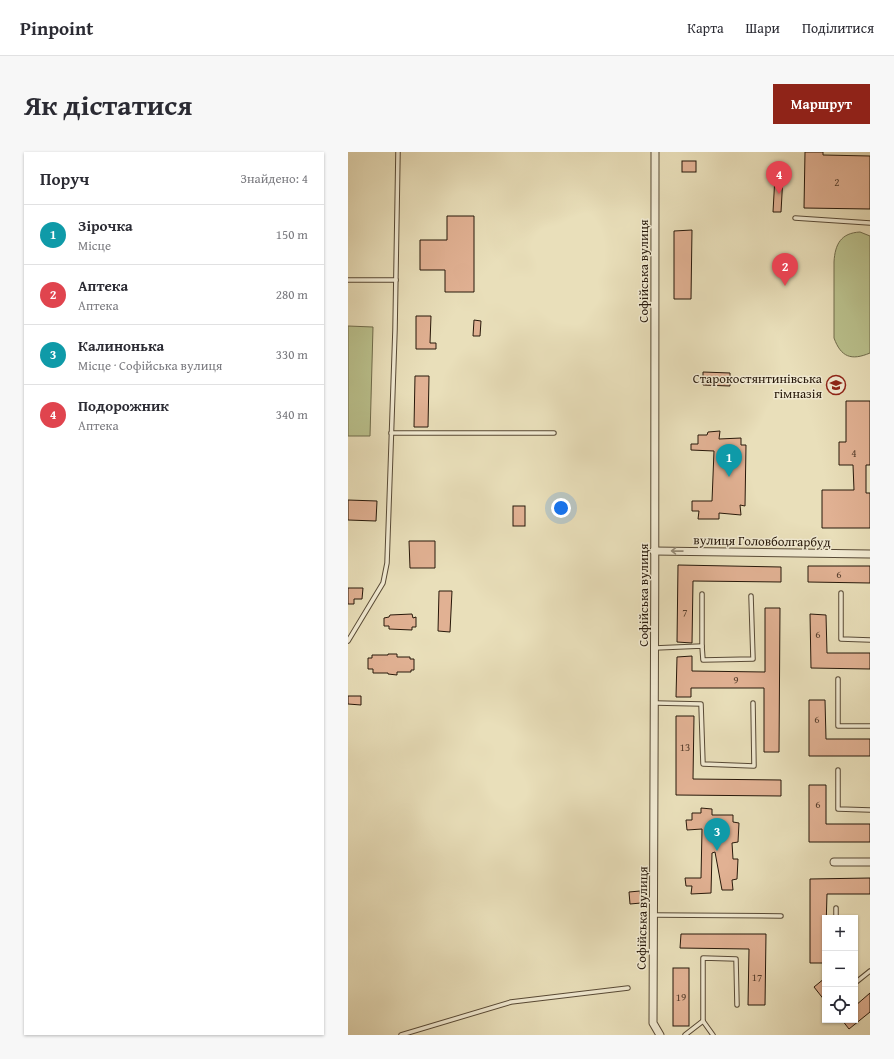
<!DOCTYPE html>
<html lang="uk">
<meta charset="utf-8">
<style>
body{margin:0;font-family:"Gentium Book Plus",serif;background:#f7f7f7;color:#2b2b33}
.controls{position:absolute;right:12px;bottom:12px;display:grid;overflow:hidden;border-radius:0px;box-shadow:0 1px 3px #0004}
.controls button{width:36px;height:36px;display:grid;place-items:center;padding:0;border:0;border-bottom:1px solid #e1e1e2;background:#fff;color:#2b2b33;font:20px sans-serif}
.you{position:absolute;left:213px;top:356px;width:14px;height:14px;margin:-10px;border:3px solid #fff;border-radius:50%;background:#1a73e8;box-shadow:0 0 0 6px #1a73e833}
.badge{display:grid;place-items:center;width:26px;height:26px;border-radius:50%;background:#8f2418;color:#fff;font-size:13px;font-weight:700}
.pin{position:absolute;translate:-50% -33px;filter:drop-shadow(0 1px 2px #0008)}
.pin::after{content:'';position:absolute;top:21px;width:14px;height:12px;background:inherit;clip-path:polygon(0 0,100% 0,50% 100%)}
.list{margin:0;padding:0;list-style:none}
h2{display:flex;justify-content:space-between;align-items:center;height:52px;margin:0;padding:0 16px;font-size:17px}
h2 small{font-size:13px;font-weight:400;color:#7c7c81}
.list li{display:grid;grid-template-columns:26px 1fr auto;gap:12px;align-items:center;box-sizing:border-box;height:60px;padding:0 16px;border-top:1px solid #e1e1e2}
.list b{display:block;font-size:15px;white-space:nowrap}
.list p{margin:0;font-size:13px;white-space:nowrap;color:#7c7c81}
.list em{font-size:13px;font-style:normal;color:#7c7c81}
.icon{flex:none;width:22px;height:22px;fill:none;stroke:currentColor;stroke-width:2;stroke-linecap:round;stroke-linejoin:round}
.map{position:relative;flex:none;width:522px;height:883px;overflow:hidden;border-radius:0px}
header{display:flex;align-items:center;gap:24px;box-sizing:border-box;height:56px;padding:0 20px;background:#fff;border-bottom:1px solid #e1e1e2}
header strong{font-size:19px}
nav{display:flex;gap:22px;margin-inline-start:auto;font-size:14px}
.intro{display:flex;align-items:center;justify-content:space-between;box-sizing:border-box;height:96px;padding:0 24px}
h1{margin:0;font-size:28px}
.button{padding:10px 18px;border-radius:0px;background:#8f2418;color:#fff;font-size:14px;font-weight:700}
main{display:flex;gap:24px;padding:0 24px}
aside{flex:1;background:#fff;border-radius:0px;box-shadow:0 1px 3px #0004}
.map>svg:first-child{display:block}
</style>
<header>
<strong>Pinpoint</strong>
<nav><a>Карта</a><a>Шари</a><a>Поділитися</a></nav>
</header>
<div class="intro"><h1>Як дістатися</h1><a class="button">Маршрут</a></div>
<main>
<aside>
<h2>Поруч<small>Знайдено: 4</small></h2>
<ul class="list">
<li><span class="badge" style="background:#0f9aa8">1</span><div><b>Зірочка</b><p>Місце</p></div><em>150 m</em></li>
<li><span class="badge" style="background:#e0444e">2</span><div><b>Аптека</b><p>Аптека</p></div><em>280 m</em></li>
<li><span class="badge" style="background:#0f9aa8">3</span><div><b>Калинонька</b><p>Місце · Софійська вулиця</p></div><em>330 m</em></li>
<li><span class="badge" style="background:#e0444e">4</span><div><b>Подорожник</b><p>Аптека</p></div><em>340 m</em></li>
</ul>
</aside>
<div class="map">
<svg width="522" height="883" viewBox="0 0 522 883">
<rect width="100%" height="100%" fill="#e9dfba"/>
<filter id="stains"><feTurbulence type="fractalNoise" baseFrequency=".005" numOctaves="4"/><feColorMatrix values="0 0 0 0 .2 0 0 0 0 .09 0 0 0 0 .02 0 0 0 .5 -.17"/></filter>
<radialGradient id="worn" r=".72"><stop offset=".6" stop-color="#630" stop-opacity="0"/><stop offset="1" stop-color="#630" stop-opacity=".3"/></radialGradient>
<g fill="#bac18d" stroke="#706c4c">
<path d="M512,80L522,84V201C503,209 493,205 486,186V110C487,92 493,81 512,80Z"/>
<path d="M0,174L25,175L22,284H0Z"/>
</g>
<g fill="#e1b193" stroke="#27180a">
<path d="M457,0H475V3L522,4V57L456,56Z"/>
<rect x="334" y="9" width="14" height="11"/>
<path d="M427,24H435L433,60H425Z"/>
<path d="M99,64H126V140H97V118H72V88H99Z"/>
<path d="M344,78L343,147H326V79Z"/>
<path d="M68,164H83L82,191H88V197H68Z"/>
<path d="M126,168L133,169L132,184H125Z"/>
<path d="M355,220L382,221V234L355,233Z"/>
<path d="M67,224H81L80,275H66Z"/>
<path d="M498,249H522V313H518V341H522V376H474V338H506L505,313H491V290H498Z"/>
<path d="M372,279L371,287L393,286V293H398L397,354L392,353L393,363L371,361V367H350L351,359H344V349H364L366,299L343,298V292H350V283H359L360,280Z"/>
<path d="M0,348L29,349L28,369L0,368Z"/>
<rect x="165" y="354" width="12" height="20"/>
<path d="M61,389H87V416H62Z"/>
<path d="M330,413L433,415V430L345,429L344,491L329,490Z"/>
<path d="M460,414H522V431L460,430Z"/>
<path d="M0,436H15L14,447H6V452H0Z"/>
<path d="M91,439H104L102,480L90,479Z"/>
<path d="M417,456H432L431,600H416V536H343V545H328L329,505L344,504V519L417,520Z"/>
<path d="M64,462L65,466L68,465V475H64V478L41,477V474H36V466L41,465L42,463Z"/>
<path d="M462,462L478,463L479,501H522V517L463,516Z"/>
<path d="M40,502H49V505H62V507H66V518H63V520H49V523L40,522V521H25V517H20V506H24V503H40Z"/>
<path d="M0,544H13V553L0,552Z"/>
<path d="M461,548H477L478,587H522V604H461Z"/>
<path d="M328,564H346L345,627L433,628V644L328,643Z"/>
<path d="M461,633H478V672H522V690H461Z"/>
<path d="M353,656L364,657V663H385V670L391,671L390,690L384,691L385,707H390L389,727L384,728L385,738H374L367,700L364,701L363,741L343,742L344,734H338L337,726H353L354,677L339,678L338,668H344V661H353Z"/>
<path d="M522,726V742H479L477,811H462V727Z"/>
<path d="M292,739L293,751L282,752L281,740Z"/>
<path d="M333,782H418L417,853H400L401,797L332,796Z"/>
<rect x="325" y="816" width="16" height="58"/>
<path d="M477,826V849L466,835Z"/>
<path d="M522,841V860L501,877L494,868H507V854Z"/>
</g>
<g fill="none" stroke-linecap="round" stroke-linejoin="round">
<g stroke="#584a36" stroke-width="5.5">
<g id="service">
<path d="M447,66L522,71"/>
<path d="M0,128H48"/>
<path d="M43,281H206"/>
<path d="M493,441V487L522,488"/>
<path d="M354,442V494"/>
<path d="M0,489L35,431L39,411L47,178L50,0"/>
<path d="M307,496L354,494L355,508L405,507L403,444"/>
<path d="M490,527V574H522"/>
<path d="M308,551L353,552L355,612L406,614L405,551"/>
<path d="M490,618V657L522,658"/>
<path d="M488,756V766"/>
<path d="M306,763L433,764"/>
<path d="M507,831L522,819"/>
<path d="M355,869V806L388,807L389,853"/>
<path d="M53,883L163,850L280,836"/>
<path d="M337,883L355,869L365,883"/>
</g>
</g>
<g stroke="#584a36" stroke-width="9">
<g id="minor">
<path d="M307,0C306,290 308,581 305,871L312,883"/>
<path d="M306,399L522,402"/>
<path d="M486,710H522"/>
</g>
</g>
<use href="#service" stroke="#f1ead2" stroke-width="3.5"/>
<use href="#minor" stroke="#f1ead2" stroke-width="7"/>
</g>
<defs><path id="oneway-shaft" d="M-6 0H5M1.5-3L5.5 0L1.5 3" fill="none" stroke-width="1.6" stroke-linecap="round" stroke-linejoin="round"/></defs>
<use stroke="#968c78" href="#oneway-shaft" transform="translate(329 399) rotate(-179)"/>
<defs>
<g id="school-ring" transform="scale(1)"><circle r="9.5" fill="#f1ead2" stroke="#8f2418" stroke-width="1.5"/><path d="M0-5L7-2L0 1L-7-2ZM-4 1L0 2.5L4 1V4Q0 6-4 4Z" fill="#8f2418"/></g>
</defs>
<g fill-rule="evenodd">
<use href="#school-ring" x="488" y="233"/>
</g>
<g text-anchor="middle" dominant-baseline="central" stroke-width="3" stroke-linejoin="round" paint-order="stroke">
<g font-size="11" fill="#563e2c">
<text x="489" y="30">2</text>
<text x="506" y="301">4</text>
<text x="491" y="422">6</text>
<text x="337" y="460">7</text>
<text x="470" y="482">6</text>
<text x="388" y="528">9</text>
<text x="469" y="567">6</text>
<text x="337" y="595">13</text>
<text x="470" y="652">6</text>
<text x="409" y="825">17</text>
<text x="333" y="845">19</text>
</g>
<g font-size="13" fill="#27180a" stroke="#f1ead2">
<text transform="translate(295 119) rotate(-90)">Софійська вулиця</text>
<text transform="translate(414 389) rotate(1)">вулиця Головболгарбуд</text>
<text transform="translate(295 443) rotate(-90)">Софійська вулиця</text>
<text transform="translate(294 766) rotate(-89)">Софійська вулиця</text>
</g>
<g font-size="13" fill="#27180a" stroke="#f1ead2" text-anchor="end">
<text x="474" y="226">Старокостянтинівська<tspan x="474" dy="15">гімназія</tspan></text>
</g>
</g>
<rect width="100%" height="100%" filter="url(#stains)"/>
<rect width="100%" height="100%" fill="url(#worn)"/>
</svg>
<div class="controls">
<button>+</button>
<button>−</button>
<button><svg class="icon" aria-label="locate" viewBox="0 0 24 24"><circle cx="12" cy="12" r="6"/><path d="M12 2v4M12 18v4M2 12h4M18 12h4"/></svg></button>
</div>
<div class="you"></div>
<div class="pin badge" style="left:381px;top:325px;background:#0f9aa8">1</div>
<div class="pin badge" style="left:437px;top:134px;background:#e0444e">2</div>
<div class="pin badge" style="left:369px;top:699px;background:#0f9aa8">3</div>
<div class="pin badge" style="left:431px;top:42px;background:#e0444e">4</div>
</div>
</main>
